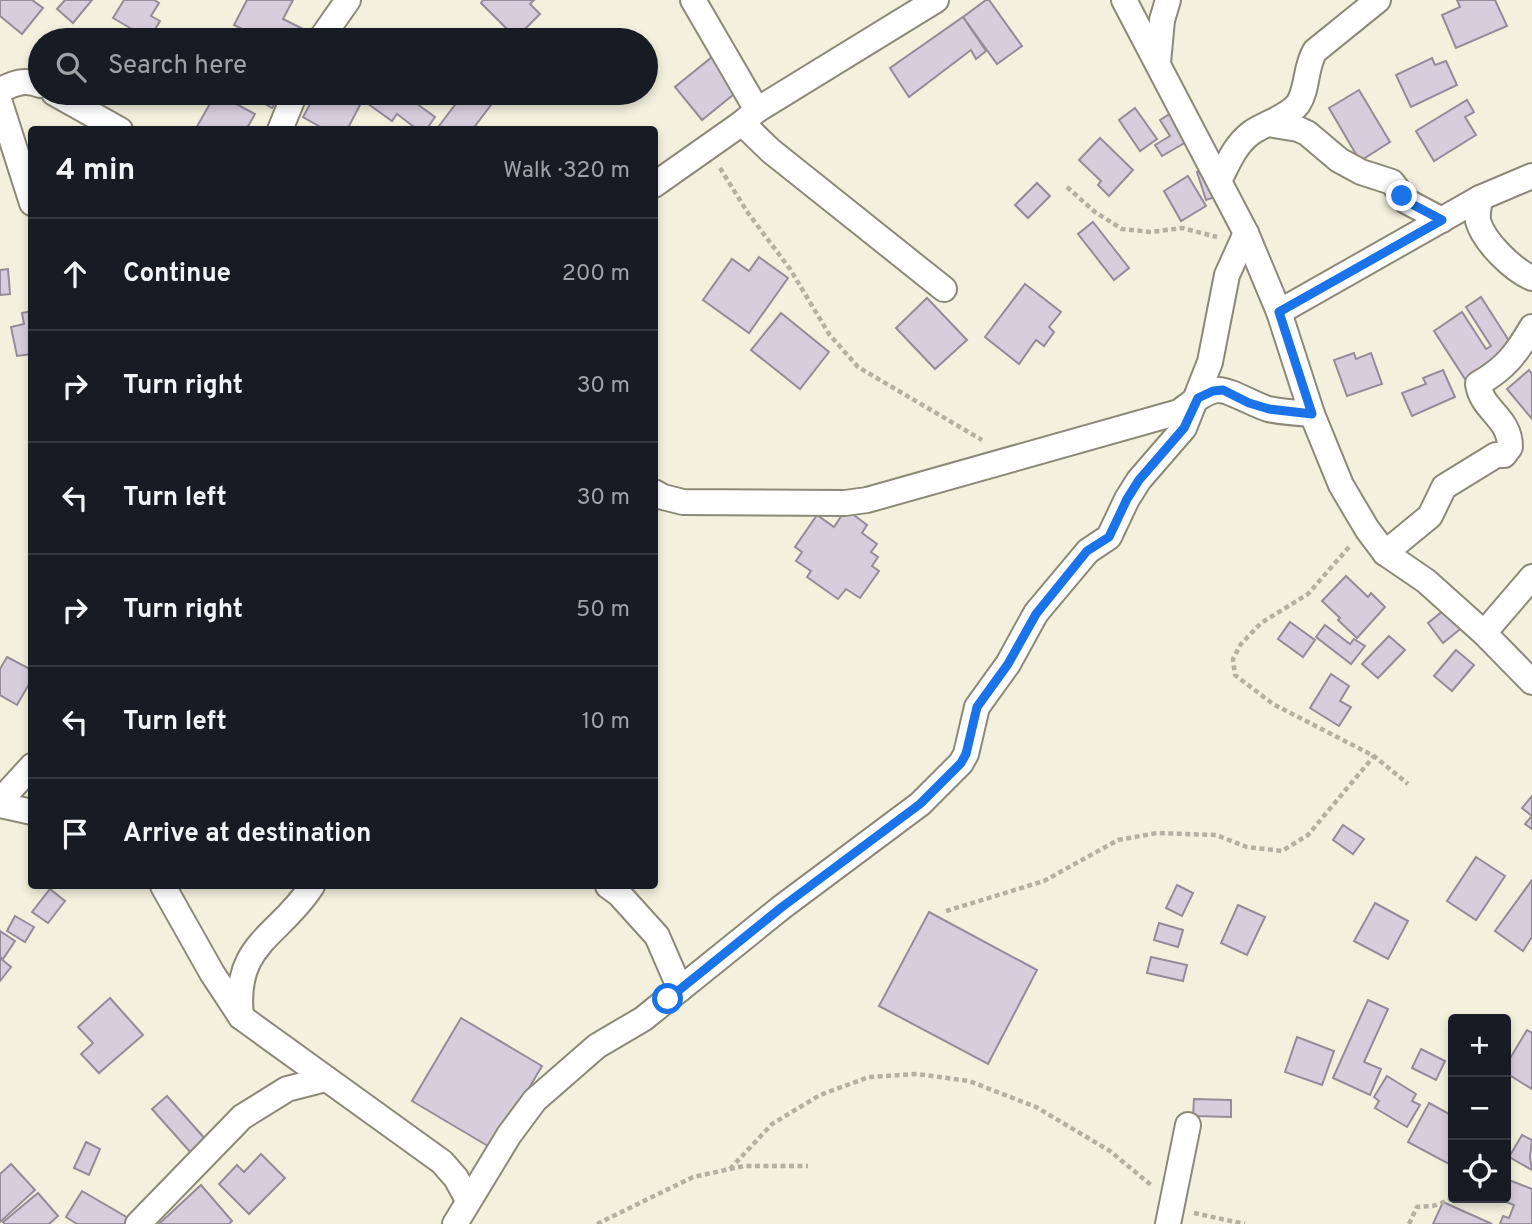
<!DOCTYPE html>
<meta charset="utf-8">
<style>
body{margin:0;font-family:Overpass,sans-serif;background:#242831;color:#f1f3f6}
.controls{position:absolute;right:21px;bottom:21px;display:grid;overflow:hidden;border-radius:7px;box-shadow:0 4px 10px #0003}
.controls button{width:63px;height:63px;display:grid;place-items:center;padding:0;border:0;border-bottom:2px solid #363941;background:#171b24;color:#f1f3f6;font:35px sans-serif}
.stop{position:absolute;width:21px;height:21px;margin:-16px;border:5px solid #1a73e8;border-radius:50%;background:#fff}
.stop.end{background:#1a73e8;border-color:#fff;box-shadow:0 2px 7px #0008}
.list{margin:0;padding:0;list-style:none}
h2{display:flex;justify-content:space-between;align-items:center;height:91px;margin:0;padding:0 28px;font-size:30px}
h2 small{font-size:23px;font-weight:400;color:#9ea1a6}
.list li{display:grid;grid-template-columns:46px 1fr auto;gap:21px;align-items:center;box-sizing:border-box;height:112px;padding:0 28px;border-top:2px solid #363941}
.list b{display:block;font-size:26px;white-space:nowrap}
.list em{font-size:23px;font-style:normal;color:#9ea1a6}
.icon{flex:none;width:38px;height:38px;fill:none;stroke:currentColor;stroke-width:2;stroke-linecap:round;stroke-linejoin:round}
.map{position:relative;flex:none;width:1532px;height:1224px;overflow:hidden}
.search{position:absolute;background:#171b24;box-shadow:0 4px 10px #0003;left:28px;top:28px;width:630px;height:77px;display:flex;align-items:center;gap:18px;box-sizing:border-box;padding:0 24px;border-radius:38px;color:#9ea1a6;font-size:26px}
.panel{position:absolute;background:#171b24;box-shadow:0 4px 10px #0003;left:28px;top:126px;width:630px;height:763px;border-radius:7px}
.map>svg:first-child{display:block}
</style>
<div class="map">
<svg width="1532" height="1224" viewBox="0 0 1532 1224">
<rect width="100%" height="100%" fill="#f3f0de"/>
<g fill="#d8cddd" stroke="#958b99" stroke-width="2">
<path d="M0,0H32L43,8L22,34L0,16Z"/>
<path d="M65,0H92L73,23L57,9Z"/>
<path d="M124,0H154L159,3L151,16L160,21L149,39L113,18Z"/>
<path d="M247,0H293L283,19L313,34L310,40H265L234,25Z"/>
<path d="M483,0H534L530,4L540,14L516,38L481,3Z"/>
<path d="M986,0H989L1022,46L997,64L963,17Z"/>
<path d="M1457,0H1495L1507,26L1456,48L1442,15L1460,7Z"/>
<path d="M963,17L986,51L976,59L971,50L909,97L890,68Z"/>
<path d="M120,32L137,40H115Z"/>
<path d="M712,57L739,90L702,120L675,87Z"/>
<path d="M1432,58L1435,65L1446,61L1457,85L1411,107L1396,75Z"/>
<path d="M1359,90L1390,142L1360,161L1329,108Z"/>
<path d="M216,93L255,114L246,130H195Z"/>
<path d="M246,93H281L272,108Z"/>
<path d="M316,93H337L360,105L347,130H326L303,117Z"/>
<path d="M353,93H412L409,98L435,117L426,130H418L397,114L392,121Z"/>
<path d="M464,93H500L472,130H436Z"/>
<path d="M1467,100L1474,112L1465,117L1476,135L1434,161L1416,131Z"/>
<path d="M1135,108L1157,139L1140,151L1119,120Z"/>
<path d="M1178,109L1195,137L1162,156L1155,145L1170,136L1160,120Z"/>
<path d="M1100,138L1133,170L1109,196L1098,185L1101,181L1079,160Z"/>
<path d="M1206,170L1221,195L1206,200L1197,172Z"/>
<path d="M1188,176L1206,206L1181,221L1164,191Z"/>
<path d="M1037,183L1050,196L1028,218L1015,205Z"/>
<path d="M1093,222L1129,268L1114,280L1078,234Z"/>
<path d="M759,257L788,278L749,333L703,300L732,259L749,271Z"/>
<path d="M8,269L10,294L0,295V270Z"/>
<path d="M1025,284L1061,312L1049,327L1054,332L1044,346L1036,340L1019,364L985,337Z"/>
<path d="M1481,297L1513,347L1465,379L1434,331L1462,312L1486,349L1491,346L1466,307Z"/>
<path d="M927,298L967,340L935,369L896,328Z"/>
<path d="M32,311V354L17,356L11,327L24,324L22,313Z"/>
<path d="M781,313L829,352L800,389L751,350Z"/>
<path d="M1354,353L1356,359L1371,353L1382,384L1347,396L1334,360Z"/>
<path d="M1443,370L1455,397L1412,416L1402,393L1426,384L1423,378Z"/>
<path d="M1529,370L1532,374V419L1507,389Z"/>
<path d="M846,509L867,525L862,533L877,544L871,552L878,557L872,566L879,571L860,598L846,589L838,599L807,577L811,571L796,561L802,552L795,547L817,515L834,527Z"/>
<path d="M1346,576L1368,597L1371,593L1385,607L1357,638L1338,620L1340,618L1322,601Z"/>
<path d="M1449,606L1464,626L1443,643L1428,623Z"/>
<path d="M1290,622L1315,640L1303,657L1278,639Z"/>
<path d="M1325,625L1350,644L1354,639L1365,646L1351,664L1316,637Z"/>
<path d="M1389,636L1405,650L1378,678L1362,664Z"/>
<path d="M1456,650L1474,665L1452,691L1434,676Z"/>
<path d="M7,657L32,670V679L17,705L0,695V669Z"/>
<path d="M1331,674L1349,686L1340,701L1351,707L1339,726L1310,708Z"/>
<path d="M1532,796V829L1525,824L1532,816L1522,808Z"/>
<path d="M1343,825L1364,839L1353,854L1333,840Z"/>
<path d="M1476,857L1505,876L1476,920L1447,901Z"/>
<path d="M1532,880V937L1523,951L1495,931Z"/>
<path d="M1177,885L1193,893L1182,916L1166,908Z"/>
<path d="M50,889L65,901L48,923L32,912Z"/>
<path d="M1375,903L1408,921L1388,959L1354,941Z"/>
<path d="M1238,905L1265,917L1247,955L1221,943Z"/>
<path d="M929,912L1037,970L988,1064L879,1006Z"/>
<path d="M15,916L34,927L25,942L7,931Z"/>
<path d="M1159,923L1183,930L1178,947L1154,940Z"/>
<path d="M0,931L15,941L3,959L0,957Z"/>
<path d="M1151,957L1187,965L1183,981L1147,973Z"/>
<path d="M0,958L11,967L0,981Z"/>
<path d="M110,998L143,1035L99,1073L81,1054L93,1043L78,1027Z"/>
<path d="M1368,1000L1388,1009L1364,1062L1381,1069L1370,1095L1333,1078Z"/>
<path d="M461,1018L542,1066L493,1149L412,1101Z"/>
<path d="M1527,1030L1532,1033V1089L1506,1073V1065Z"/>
<path d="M1297,1037L1334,1051L1322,1085L1285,1072Z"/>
<path d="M1421,1049L1445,1061L1436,1080L1412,1068Z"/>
<path d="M1387,1076L1416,1094L1412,1101L1420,1105L1407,1127L1375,1108L1379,1101L1374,1097Z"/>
<path d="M167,1096L207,1141L192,1154L152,1109Z"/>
<path d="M1194,1099L1231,1100V1117L1193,1116Z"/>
<path d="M1429,1103L1453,1116V1156L1449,1164L1408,1142Z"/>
<path d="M1522,1135L1532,1140L1530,1157L1532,1170L1509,1157Z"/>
<path d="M86,1142L100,1149L89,1175L74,1168Z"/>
<path d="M261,1154L285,1178L249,1214L219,1184L237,1165L244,1172Z"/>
<path d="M11,1164L35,1190L0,1222V1174Z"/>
<path d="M1506,1179L1532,1189V1224H1500L1503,1216L1509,1218L1514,1205L1496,1198H1506Z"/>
<path d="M201,1185L232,1221L229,1224H159Z"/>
<path d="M82,1191L128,1218L125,1224H77L66,1217Z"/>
<path d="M38,1193L58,1216L49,1224H5L3,1222Z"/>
<path d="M1443,1202L1492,1224H1433Z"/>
</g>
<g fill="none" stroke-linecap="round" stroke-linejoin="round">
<g stroke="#8c8979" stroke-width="28">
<g id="minor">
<path d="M693,0L757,110"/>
<path d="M1124,0L1246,233L1279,312L1312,414L1341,485L1367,529L1385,553L1426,581L1484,633L1532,682"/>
<path d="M320,40L348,0"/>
<path d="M1158,63L1162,20L1168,0"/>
<path d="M0,90C15,83 24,79 40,85"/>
<path d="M54,93L120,130"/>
<path d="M0,103L32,203"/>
<path d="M742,123L771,151L944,289"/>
<path d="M1268,124L1298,129L1307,133L1339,160L1361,172L1392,182L1406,201L1442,220"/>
<path d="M280,130L295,93"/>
<path d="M1220,179C1228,163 1235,145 1251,133C1265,123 1287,118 1298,104C1308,89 1305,67 1315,51L1378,0"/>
<path d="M654,185L742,123L757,110L936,0"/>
<path d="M1480,198C1479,206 1477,214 1478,221C1484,242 1513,270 1532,278"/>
<path d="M1279,312L1480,198L1532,176"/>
<path d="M654,492L663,497L683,502L845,503L867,500L1179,412C1190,404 1203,392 1217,390C1229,389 1254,405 1268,409C1282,412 1298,413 1312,414"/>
<path d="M1385,553L1430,516L1444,487L1496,455H1504L1510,447C1510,417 1482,411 1478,384C1506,368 1516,354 1532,327"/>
<path d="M1484,633L1532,577"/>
<path d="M0,801L32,766"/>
<path d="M0,805L32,812"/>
<path d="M163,886L212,973L241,1017L442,1162L456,1178L468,1200"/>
<path d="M608,886L619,894L657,936L680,989"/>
<path d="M241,1017C233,943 278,938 312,886"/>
<path d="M138,1224L242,1117L287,1089L326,1079"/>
<path d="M455,1224L509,1135L535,1100L597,1046L643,1019L782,907L920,804L961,763L966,754L977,707L1008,664L1036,613L1088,551L1109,537L1127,499L1139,480L1184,428L1210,362L1227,275L1246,233"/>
<path d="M1168,1224L1188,1125"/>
</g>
</g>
<g stroke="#b3b1a2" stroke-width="4.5" stroke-dasharray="5 3.5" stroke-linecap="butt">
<path d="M720,168L748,213L790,269L829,334L858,367L982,440"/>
<path d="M1067,187L1095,212L1122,229L1151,232L1182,228L1217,237"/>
<path d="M1349,547L1308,594L1261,623L1241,644L1233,659L1235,675L1273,704L1374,756L1408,784"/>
<path d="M946,911L1044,881L1118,840L1157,833L1216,835L1247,847L1282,851L1308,835L1374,756"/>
<path d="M730,1169L772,1124L820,1095L869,1077L917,1074L969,1081L1036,1107L1110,1151L1151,1185"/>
<path d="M1194,1213L1245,1224"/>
<path d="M597,1224L693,1177L744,1166H808"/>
<path d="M1409,1224L1417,1207L1433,1206L1455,1198"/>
</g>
<use href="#minor" stroke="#fff" stroke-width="24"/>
</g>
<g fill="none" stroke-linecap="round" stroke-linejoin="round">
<path stroke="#1a73e8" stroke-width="9" d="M668,999L782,907L920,804L961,763L966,754L977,707L1008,664L1036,614L1087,551L1109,537L1127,499L1139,480L1184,428L1198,398L1213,391L1223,390L1249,403L1269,409L1312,414L1279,312L1442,220L1406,201L1402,196"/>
</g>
</svg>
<div class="controls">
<button>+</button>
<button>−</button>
<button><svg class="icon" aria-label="locate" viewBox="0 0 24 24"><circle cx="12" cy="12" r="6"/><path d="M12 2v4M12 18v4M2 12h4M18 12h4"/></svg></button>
</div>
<div class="stop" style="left:668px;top:999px"></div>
<div class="stop end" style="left:1402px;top:196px"></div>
<div class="search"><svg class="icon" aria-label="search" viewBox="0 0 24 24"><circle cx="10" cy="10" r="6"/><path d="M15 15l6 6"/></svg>Search here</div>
<section class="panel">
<h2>4 min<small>Walk · 320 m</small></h2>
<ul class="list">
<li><svg class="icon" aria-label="ahead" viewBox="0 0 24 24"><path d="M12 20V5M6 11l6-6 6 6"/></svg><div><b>Continue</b></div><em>200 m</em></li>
<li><svg class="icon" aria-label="right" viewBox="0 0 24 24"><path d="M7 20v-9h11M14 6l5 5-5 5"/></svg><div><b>Turn right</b></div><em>30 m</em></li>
<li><svg class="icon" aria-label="left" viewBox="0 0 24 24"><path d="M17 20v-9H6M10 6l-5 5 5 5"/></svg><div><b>Turn left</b></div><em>30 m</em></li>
<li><svg class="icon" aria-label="right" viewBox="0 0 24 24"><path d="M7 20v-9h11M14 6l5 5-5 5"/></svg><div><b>Turn right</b></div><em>50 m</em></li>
<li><svg class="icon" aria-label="left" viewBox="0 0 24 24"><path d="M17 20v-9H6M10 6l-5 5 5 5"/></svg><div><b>Turn left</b></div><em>10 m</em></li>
<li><svg class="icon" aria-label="arrive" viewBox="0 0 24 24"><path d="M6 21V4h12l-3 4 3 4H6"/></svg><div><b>Arrive at destination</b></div></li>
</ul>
</section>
</div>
